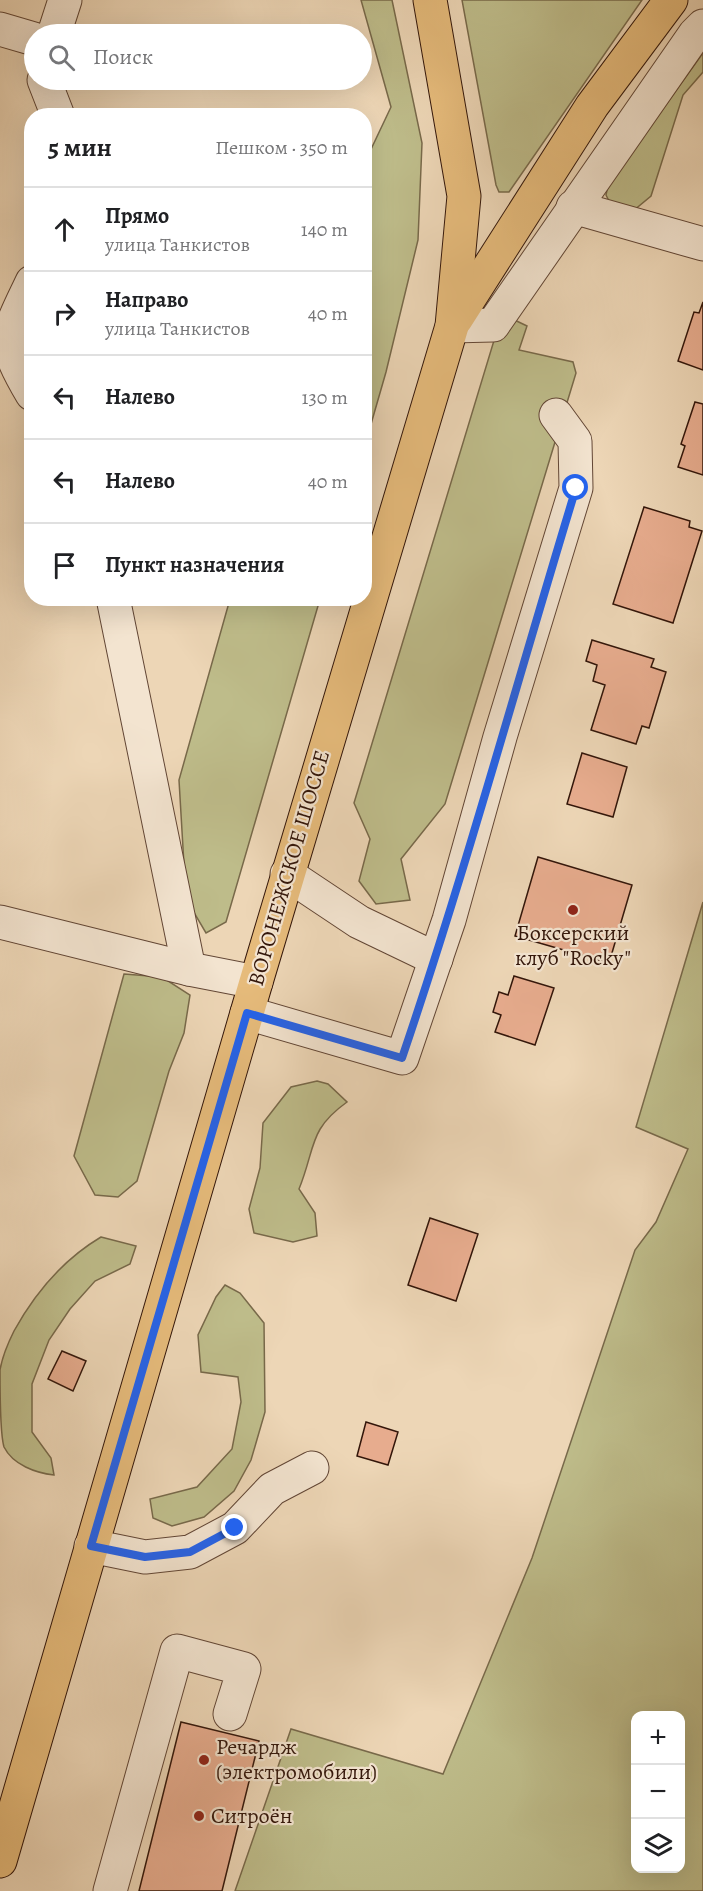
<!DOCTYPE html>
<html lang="ru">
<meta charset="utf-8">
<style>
body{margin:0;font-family:Alegreya,serif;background:#f6f6f6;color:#202124}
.controls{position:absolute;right:18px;bottom:18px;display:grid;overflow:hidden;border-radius:12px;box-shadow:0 6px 24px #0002}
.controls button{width:54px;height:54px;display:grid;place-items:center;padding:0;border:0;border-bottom:2px solid #e0e0e0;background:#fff;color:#202124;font:30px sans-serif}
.stop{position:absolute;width:18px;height:18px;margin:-14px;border:4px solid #2563eb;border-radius:50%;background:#fff}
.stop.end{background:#2563eb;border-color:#fff;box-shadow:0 2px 6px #0008}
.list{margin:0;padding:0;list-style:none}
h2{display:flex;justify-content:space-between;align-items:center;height:78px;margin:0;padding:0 24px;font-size:26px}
h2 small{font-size:20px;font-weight:400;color:#757577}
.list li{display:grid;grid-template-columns:39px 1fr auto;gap:18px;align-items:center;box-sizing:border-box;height:84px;padding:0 24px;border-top:2px solid #e0e0e0}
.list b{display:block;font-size:22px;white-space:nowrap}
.list p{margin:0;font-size:20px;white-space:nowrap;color:#757577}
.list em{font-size:20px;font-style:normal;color:#757577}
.icon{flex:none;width:33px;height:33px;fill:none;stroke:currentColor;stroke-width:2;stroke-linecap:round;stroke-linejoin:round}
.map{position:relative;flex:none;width:703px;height:1891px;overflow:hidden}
.search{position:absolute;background:#fff;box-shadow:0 6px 24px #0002;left:24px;top:24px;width:348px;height:66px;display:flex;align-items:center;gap:15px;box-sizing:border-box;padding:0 21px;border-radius:33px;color:#757577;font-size:22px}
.panel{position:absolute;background:#fff;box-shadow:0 6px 24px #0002;left:24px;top:108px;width:348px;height:498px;border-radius:24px}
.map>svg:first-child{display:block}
</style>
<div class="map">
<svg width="703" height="1891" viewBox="0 0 703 1891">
<rect width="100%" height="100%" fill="#edd6b6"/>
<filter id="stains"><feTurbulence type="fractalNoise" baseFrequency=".00333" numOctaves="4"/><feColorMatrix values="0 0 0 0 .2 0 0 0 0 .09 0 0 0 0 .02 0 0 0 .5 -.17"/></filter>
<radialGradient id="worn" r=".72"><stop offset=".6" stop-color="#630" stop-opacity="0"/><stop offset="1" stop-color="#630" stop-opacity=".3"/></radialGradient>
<g fill="#bebc8a" stroke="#78694a" stroke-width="1.5" fill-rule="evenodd">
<path d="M361,0H392L422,143L418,240L386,372L365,445V162L391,107Z"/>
<path d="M462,0H642L509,192H499L496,185Z"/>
<path d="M703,53V72L683,95L651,196L633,211L610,203L606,195L608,185Z"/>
<path d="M502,314L527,326L519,350L573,362L576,373L445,804L401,859L410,900L376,904L359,881L370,839L354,803Z"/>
<path d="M230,599H320L226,922L206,933L186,899L179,780Z"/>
<path d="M703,902V1891H235L291,1729L443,1774L532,1558L635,1250L656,1222L688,1149L636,1127ZM636,1716H680V1868H636Z"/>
<path d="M124,974L162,977L190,995L184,1033L169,1071L137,1181L118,1197L95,1195L74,1156Z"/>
<path d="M317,1081L328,1084L347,1102C308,1130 316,1147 299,1189L315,1213L317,1236L293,1242L254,1233L249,1209L260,1168L263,1123L291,1087Z"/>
<path d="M101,1237L136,1246L130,1264L95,1281L70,1309L49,1340L32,1384V1432L51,1458L54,1475C36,1473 13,1465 4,1447C0,1434 0,1386 0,1370C2,1358 9,1341 14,1331C35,1293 64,1259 101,1237Z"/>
<path d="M225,1285L240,1293L264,1323L265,1412L251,1460L234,1491L204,1517L172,1526L153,1518L150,1499L197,1487L232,1449L241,1402L238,1377L201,1372L198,1335L216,1297Z"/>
</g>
<g fill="#e7ac8e" stroke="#33160a" stroke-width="1.5">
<path d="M703,302V370L678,361L694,312L699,313Z"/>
<path d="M695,402L703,404V475L678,467L685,446L681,444Z"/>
<path d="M644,507L690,521L689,527L702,531L673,623L613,604Z"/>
<path d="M592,640L654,659L651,667L666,672L649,728L642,726L636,744L591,730L605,685L593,681L597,665L586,661Z"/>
<path d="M582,753L627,767L613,817L567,804Z"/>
<path d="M538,857L632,885L609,963L515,936Z"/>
<path d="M514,976L554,988L535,1045L495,1032L501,1015L493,1012L499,992L508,995Z"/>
<path d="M430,1218L478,1234L456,1301L408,1285Z"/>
<path d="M62,1351L86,1361L73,1391L48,1379Z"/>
<path d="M366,1422L398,1432L388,1465L357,1456Z"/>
<path d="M181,1722L259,1741L222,1891H139Z"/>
</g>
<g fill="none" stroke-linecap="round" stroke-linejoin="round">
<g stroke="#624635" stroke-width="35">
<g id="minor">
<path d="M0,29L34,39"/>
<path d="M54,34L65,0"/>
<path d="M44,80L58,116"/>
<path d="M573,207L703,244"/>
<path d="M32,282C6,337 0,339 32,394"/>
<path d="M452,326L493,325L695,34L703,26"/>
<path d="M113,598L189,969"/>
<path d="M287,874L359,922L436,959"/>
<path d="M0,922L189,969L256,982"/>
<path d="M247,1013L402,1058L449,920L500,737L576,488L575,441L556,415"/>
<path d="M91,1546L145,1557L190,1552L235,1528L272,1489L312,1468"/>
<path d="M110,1891L177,1651L244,1669L230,1714"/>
</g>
</g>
<g stroke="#33160a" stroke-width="35">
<g id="major">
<path d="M456,319L592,106L671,0"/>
<path d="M0,1861L256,982L452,326L464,196L430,0"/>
</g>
</g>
<use href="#minor" stroke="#f3e4d0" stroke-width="33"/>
<use href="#major" stroke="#e6bb7b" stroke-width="33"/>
</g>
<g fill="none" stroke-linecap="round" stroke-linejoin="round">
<path stroke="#2563eb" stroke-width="8" d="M235,1528L190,1552L145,1557L91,1546L247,1013L402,1058C466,870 518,678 576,488"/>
</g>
<g fill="#8f2418" stroke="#f3e4d0" stroke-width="2">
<circle cx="573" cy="910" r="6"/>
<circle cx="204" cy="1760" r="6"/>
<circle cx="199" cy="1816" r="6"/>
</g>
<g text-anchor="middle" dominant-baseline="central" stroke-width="4.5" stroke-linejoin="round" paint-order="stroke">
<g font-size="22" fill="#33160a" stroke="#f3e4d0">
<text transform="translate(289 868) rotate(-74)">ВОРОНЕЖСКОЕ ШОССЕ</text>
</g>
<g font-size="22" fill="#33160a" stroke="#f3e4d0" text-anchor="start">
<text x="573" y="933" text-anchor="middle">Боксерский<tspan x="573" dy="25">клуб "Rocky"</tspan></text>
<text x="216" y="1747">Речардж<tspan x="216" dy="25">(электромобили)</tspan></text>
<text x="211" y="1816">Ситроён</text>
</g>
</g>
<rect width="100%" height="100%" filter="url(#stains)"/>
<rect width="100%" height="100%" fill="url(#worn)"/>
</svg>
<div class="controls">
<button>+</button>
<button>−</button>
<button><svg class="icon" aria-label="layers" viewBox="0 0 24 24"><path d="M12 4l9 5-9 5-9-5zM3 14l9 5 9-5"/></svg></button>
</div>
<div class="stop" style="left:576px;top:488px"></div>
<div class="stop end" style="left:235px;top:1528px"></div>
<div class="search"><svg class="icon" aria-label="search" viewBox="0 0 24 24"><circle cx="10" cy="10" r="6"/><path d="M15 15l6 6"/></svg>Поиск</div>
<section class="panel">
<h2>5 мин<small>Пешком · 350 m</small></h2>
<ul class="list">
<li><svg class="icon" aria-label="ahead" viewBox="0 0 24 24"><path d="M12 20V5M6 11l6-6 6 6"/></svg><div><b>Прямо</b><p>улица Танкистов</p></div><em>140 m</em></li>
<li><svg class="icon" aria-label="right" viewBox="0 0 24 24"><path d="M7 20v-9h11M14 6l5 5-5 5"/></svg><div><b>Направо</b><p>улица Танкистов</p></div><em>40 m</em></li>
<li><svg class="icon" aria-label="left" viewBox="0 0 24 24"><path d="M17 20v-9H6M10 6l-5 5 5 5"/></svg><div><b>Налево</b></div><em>130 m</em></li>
<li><svg class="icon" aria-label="left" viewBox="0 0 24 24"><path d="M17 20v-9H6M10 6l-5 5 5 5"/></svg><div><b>Налево</b></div><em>40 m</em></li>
<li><svg class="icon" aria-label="arrive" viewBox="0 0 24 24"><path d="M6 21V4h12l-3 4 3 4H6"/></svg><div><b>Пункт назначения</b></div></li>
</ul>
</section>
</div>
